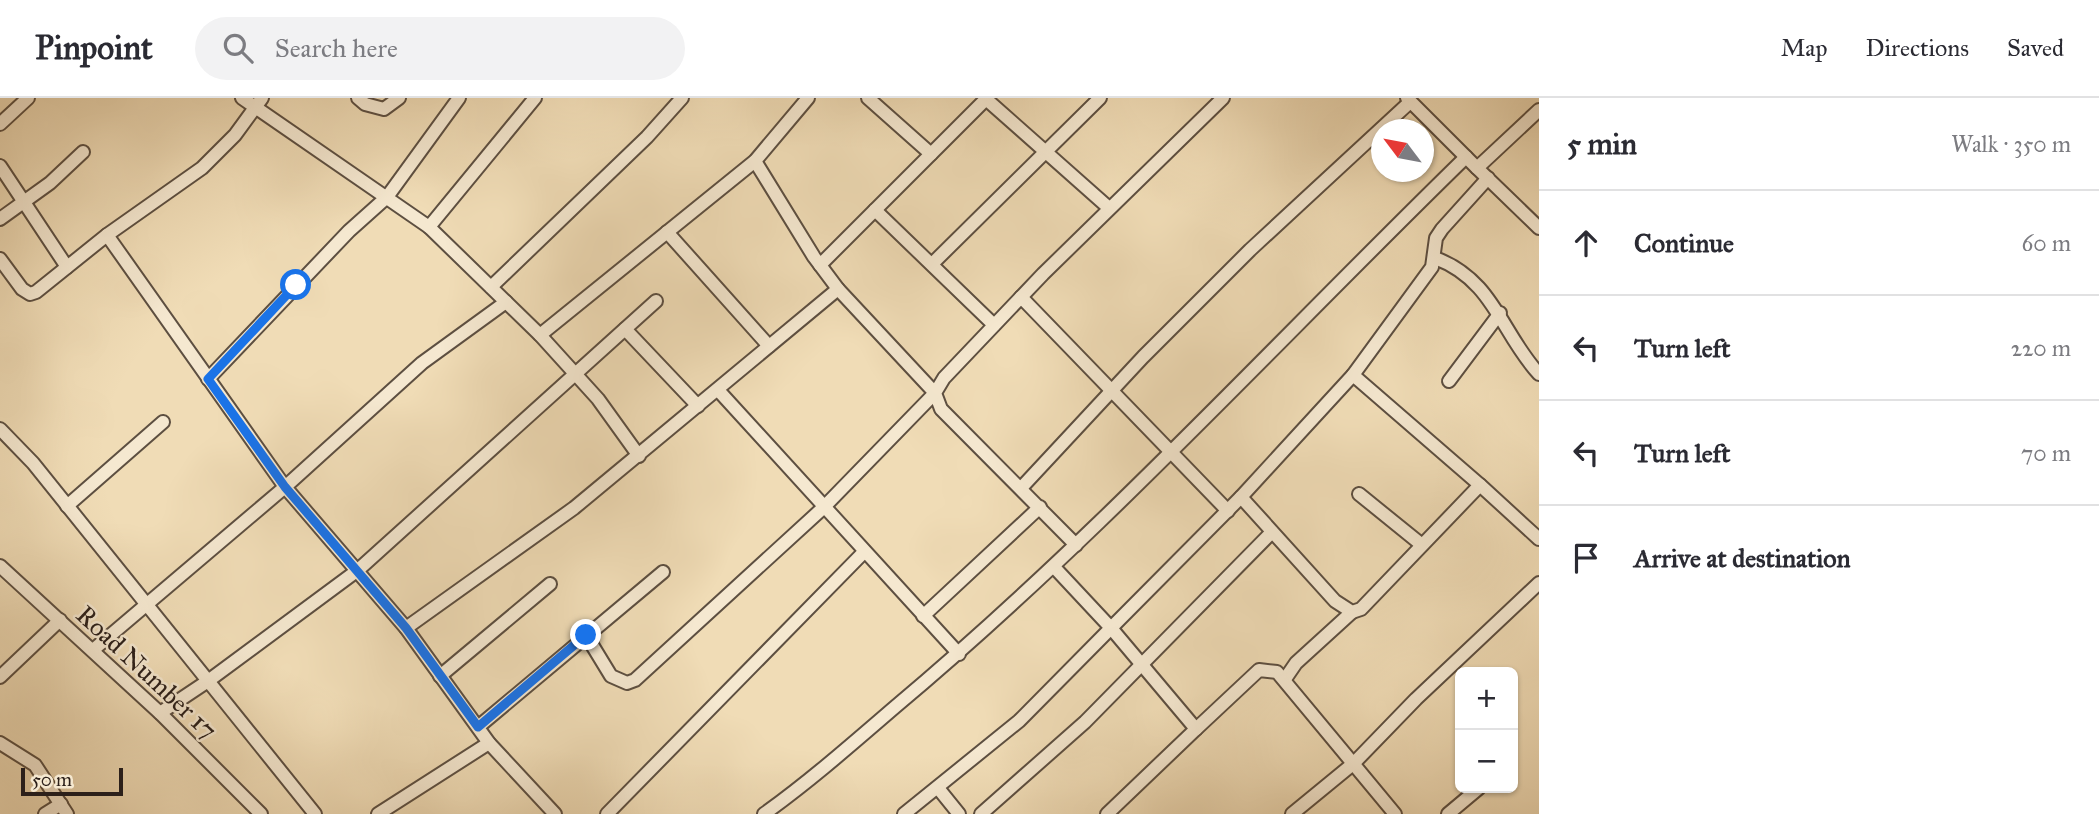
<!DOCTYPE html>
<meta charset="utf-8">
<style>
body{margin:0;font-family:"IM FELL Great Primer",serif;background:#f2f2f3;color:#2b2b33}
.controls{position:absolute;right:21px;bottom:21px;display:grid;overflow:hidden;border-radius:10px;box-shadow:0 2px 5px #0004}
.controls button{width:63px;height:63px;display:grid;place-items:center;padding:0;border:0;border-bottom:2px solid #e1e1e2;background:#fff;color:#2b2b33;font:35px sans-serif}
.compass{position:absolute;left:1371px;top:21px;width:63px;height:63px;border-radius:50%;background:#fff;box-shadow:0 2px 5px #0004;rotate:302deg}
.scale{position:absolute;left:21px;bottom:18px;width:102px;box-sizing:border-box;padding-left:7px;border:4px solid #2c201a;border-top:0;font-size:19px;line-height:24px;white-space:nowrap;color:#2c201a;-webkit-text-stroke:5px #f5e8d0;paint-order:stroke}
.stop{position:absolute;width:21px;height:21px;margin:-16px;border:5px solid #1a73e8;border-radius:50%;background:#fff}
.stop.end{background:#1a73e8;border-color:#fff;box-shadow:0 2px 7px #0008}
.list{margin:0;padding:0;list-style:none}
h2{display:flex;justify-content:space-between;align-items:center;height:91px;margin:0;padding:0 28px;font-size:30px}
h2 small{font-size:23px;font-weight:400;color:#7c7c81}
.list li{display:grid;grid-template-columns:46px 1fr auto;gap:21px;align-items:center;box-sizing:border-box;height:105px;padding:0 28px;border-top:2px solid #e1e1e2}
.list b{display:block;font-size:26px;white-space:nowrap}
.list em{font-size:23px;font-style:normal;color:#7c7c81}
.icon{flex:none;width:38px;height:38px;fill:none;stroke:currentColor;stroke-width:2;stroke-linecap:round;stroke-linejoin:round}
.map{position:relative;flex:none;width:1539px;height:716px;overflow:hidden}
header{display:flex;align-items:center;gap:42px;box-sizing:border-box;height:98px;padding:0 35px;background:#fff;border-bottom:2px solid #e1e1e2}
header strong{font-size:33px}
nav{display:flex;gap:38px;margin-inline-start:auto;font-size:24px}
.search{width:490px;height:63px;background:#f2f2f3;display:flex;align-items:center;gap:18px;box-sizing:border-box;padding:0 24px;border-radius:38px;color:#7c7c81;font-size:26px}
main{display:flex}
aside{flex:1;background:#fff}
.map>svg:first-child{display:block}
</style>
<header>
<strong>Pinpoint</strong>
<div class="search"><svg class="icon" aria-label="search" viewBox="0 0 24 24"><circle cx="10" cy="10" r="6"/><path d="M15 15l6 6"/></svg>Search here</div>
<nav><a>Map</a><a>Directions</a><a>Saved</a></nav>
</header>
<main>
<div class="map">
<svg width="1539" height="716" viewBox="0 0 1539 716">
<rect width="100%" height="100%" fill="#f0dcb6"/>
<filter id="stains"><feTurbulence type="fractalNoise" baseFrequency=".00286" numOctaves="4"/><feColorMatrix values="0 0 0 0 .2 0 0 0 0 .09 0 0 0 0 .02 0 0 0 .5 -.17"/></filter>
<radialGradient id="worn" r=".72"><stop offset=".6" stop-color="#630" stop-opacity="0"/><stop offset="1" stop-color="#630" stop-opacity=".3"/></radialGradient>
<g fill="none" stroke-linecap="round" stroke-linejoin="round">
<g stroke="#5d4f41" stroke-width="16">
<g id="minor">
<path d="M242,0L429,129L540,237L598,301L639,358"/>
<path d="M358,0L365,6L384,11L399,0"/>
<path d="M868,0L931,56"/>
<path d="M1407,0L1466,59"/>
<path d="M986,1L1109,110"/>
<path d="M1539,12L1477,70L1539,130"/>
<path d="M0,26L28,0"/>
<path d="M0,68L67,169"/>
<path d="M875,112L994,227"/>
<path d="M0,121L50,85L83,54"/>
<path d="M429,129L535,0"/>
<path d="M667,134L769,248"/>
<path d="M107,137L285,389L406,530L489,645L555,716"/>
<path d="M1435,160C1494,182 1501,235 1539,276"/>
<path d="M0,161L22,191L30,196L36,194L107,137L202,70L235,37L262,0"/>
<path d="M932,166L1100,0"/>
<path d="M820,167L987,0"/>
<path d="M491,189L647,39L682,0"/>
<path d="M1021,199L1228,413"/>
<path d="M625,231L698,308"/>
<path d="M540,237L755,63L808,0"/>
<path d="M1353,277L1432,169L1436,140L1442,131L1488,80"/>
<path d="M208,281L349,133L387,99L459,0"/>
<path d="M1449,283L1500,215"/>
<path d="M718,292L959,556"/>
<path d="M0,331L33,365L315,716"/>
<path d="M1022,389L1143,259L1250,152L1410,4"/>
<path d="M1359,396L1422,447"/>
<path d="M1241,399L1353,277L1480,387"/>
<path d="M67,408L163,324"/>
<path d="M1076,447L941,311L935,295L944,280L1043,176L1223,0"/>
<path d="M0,468L160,615L261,716"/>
<path d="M923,518L1040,409"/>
<path d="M406,530L574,410L838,191"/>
<path d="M586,537L611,578L627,585L635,582L824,409L935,295L838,191L814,159L755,63"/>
<path d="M93,552L285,389L422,265L506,204"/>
<path d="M440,578L550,486"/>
<path d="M0,579L60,522"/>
<path d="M1285,581L1296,565L1352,514"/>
<path d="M160,615L208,583L358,472L656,203"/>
<path d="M478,629L663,474"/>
<path d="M1196,631L1259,572L1277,574L1395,716"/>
<path d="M0,645L35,667L67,716"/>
<path d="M938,690L959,716"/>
<path d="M45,716L61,706"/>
<path d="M378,716L489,645"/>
<path d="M607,716L864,454"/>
<path d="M764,716C810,683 852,646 895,609C1098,439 1277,243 1466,59L1477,70"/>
<path d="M904,716L1019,623L1111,530L1054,469"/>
<path d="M981,716L1085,624L1272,434"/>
<path d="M1107,716L1196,631L1111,530L1241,399L1335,503L1352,514L1361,511L1480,387L1539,441"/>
<path d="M1292,716L1354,665L1416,601L1539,485"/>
<path d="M1448,716L1479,690"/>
</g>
</g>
<use href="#minor" stroke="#f5e8d0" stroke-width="12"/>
</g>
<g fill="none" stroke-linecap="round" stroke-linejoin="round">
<path stroke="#1a73e8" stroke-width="9" d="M296,187L208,281L285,389L406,530L478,629L586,537"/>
</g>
<g text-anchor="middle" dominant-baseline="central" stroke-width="5" stroke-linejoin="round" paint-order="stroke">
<g font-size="26" fill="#2c201a" stroke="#f5e8d0">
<text transform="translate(147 574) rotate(43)">Road Number 17</text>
</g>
</g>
<rect width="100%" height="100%" filter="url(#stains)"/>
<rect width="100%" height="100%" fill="url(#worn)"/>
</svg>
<div class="controls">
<button>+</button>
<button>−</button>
</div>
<svg class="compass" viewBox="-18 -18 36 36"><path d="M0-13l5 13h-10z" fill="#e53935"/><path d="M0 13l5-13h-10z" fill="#7c7c81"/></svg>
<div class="scale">50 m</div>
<div class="stop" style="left:296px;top:187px"></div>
<div class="stop end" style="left:586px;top:537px"></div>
</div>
<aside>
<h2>5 min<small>Walk · 350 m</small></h2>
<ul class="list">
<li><svg class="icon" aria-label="ahead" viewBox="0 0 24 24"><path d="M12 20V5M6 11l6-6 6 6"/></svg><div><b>Continue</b></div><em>60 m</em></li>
<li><svg class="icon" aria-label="left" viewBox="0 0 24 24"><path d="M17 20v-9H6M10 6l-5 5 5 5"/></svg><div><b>Turn left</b></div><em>220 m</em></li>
<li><svg class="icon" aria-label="left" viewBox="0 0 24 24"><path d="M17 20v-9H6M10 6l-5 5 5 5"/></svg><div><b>Turn left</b></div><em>70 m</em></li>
<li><svg class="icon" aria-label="arrive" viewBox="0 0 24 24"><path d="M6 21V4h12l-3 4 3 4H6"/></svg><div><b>Arrive at destination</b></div></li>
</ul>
</aside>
</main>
